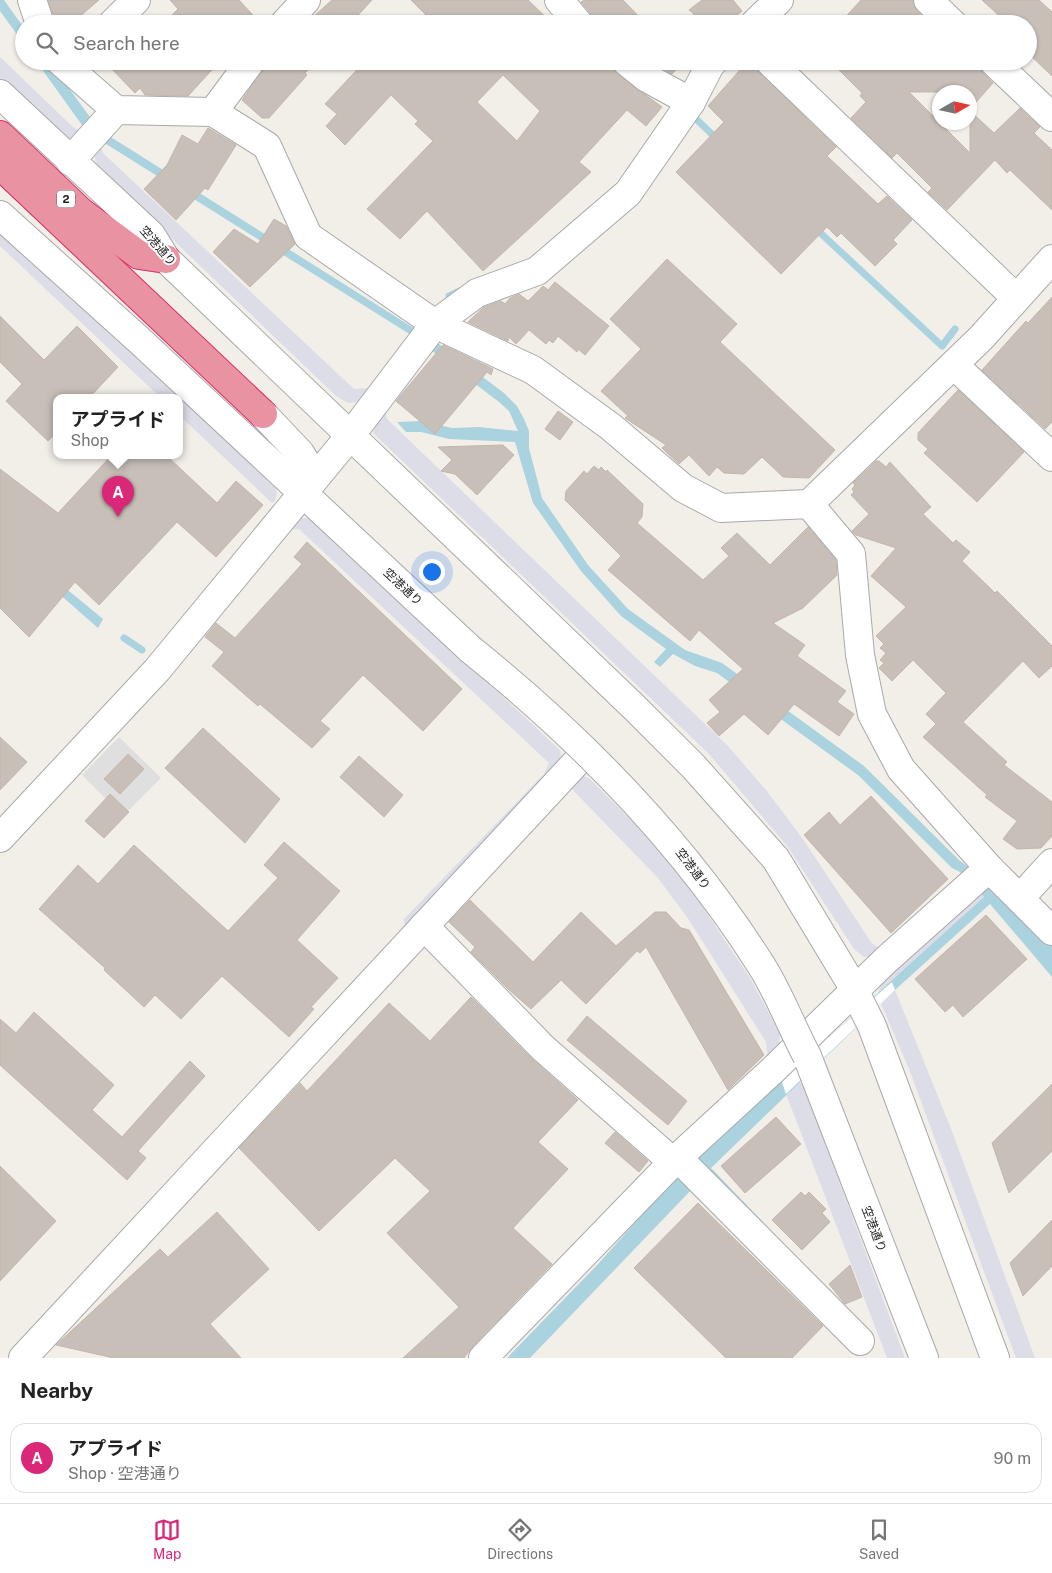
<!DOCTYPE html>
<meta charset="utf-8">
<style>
body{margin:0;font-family:"Public Sans","Noto Sans JP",sans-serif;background:#f6f6f6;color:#222}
.compass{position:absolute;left:932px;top:85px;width:45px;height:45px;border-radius:50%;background:#fff;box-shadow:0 1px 4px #0004;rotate:81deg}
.you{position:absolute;left:431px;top:571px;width:18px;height:18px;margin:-12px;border:4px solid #fff;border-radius:50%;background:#1a73e8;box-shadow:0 0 0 8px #1a73e833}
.badge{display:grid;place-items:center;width:32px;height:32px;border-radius:50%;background:#db2777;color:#fff;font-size:16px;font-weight:700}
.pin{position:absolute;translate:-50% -41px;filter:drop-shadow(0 1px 2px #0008)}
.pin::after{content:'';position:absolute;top:26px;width:18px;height:15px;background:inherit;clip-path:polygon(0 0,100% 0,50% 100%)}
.popup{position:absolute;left:53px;top:394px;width:130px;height:65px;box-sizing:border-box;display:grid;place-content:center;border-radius:10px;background:#fff;filter:drop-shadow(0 1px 4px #0005);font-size:16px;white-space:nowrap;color:#767676}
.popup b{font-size:19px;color:#222}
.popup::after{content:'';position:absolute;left:50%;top:100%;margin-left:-10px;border:10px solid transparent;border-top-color:#fff}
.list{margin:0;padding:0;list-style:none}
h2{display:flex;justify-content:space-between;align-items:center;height:65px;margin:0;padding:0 20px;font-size:21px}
h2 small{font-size:16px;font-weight:400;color:#767676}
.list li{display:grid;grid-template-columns:32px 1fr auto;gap:15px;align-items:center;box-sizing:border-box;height:70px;margin:0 10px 10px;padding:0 10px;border:1px solid #e0e0e0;border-radius:15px}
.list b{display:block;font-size:19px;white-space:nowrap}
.list p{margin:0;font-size:16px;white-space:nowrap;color:#767676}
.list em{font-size:16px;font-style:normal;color:#767676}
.icon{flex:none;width:28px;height:28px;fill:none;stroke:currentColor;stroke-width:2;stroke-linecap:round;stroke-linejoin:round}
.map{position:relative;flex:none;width:1052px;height:1358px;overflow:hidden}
.search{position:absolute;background:#fff;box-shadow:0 1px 4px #0004;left:15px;right:15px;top:15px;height:55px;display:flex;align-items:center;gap:12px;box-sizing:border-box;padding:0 18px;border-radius:28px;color:#767676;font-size:19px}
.sheet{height:145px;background:#fff}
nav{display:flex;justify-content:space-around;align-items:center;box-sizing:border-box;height:70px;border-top:1px solid #e0e0e0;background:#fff;font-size:14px;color:#767676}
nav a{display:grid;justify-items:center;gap:2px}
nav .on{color:#db2777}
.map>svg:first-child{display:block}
</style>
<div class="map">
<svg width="1052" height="1358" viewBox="0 0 1052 1358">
<rect width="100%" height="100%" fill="#f2efe9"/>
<path fill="#e0dfdf" d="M119,737L161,778L123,816L82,775Z"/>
<g fill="#dddde8">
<path d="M0,57L74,128L87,132L79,138H67L60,135L0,78Z"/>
<path d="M100,141L103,153L354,389L370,388L358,402L348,403L336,396L96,166L94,148Z"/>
<path d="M0,233L131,350L276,487L277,493L275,501L272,503L179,415V398H161L0,246Z"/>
<path d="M384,403L387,419L728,746L766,790L803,839L871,942L880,950L871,956L864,957L854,949L788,847L709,754L374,434L371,419Z"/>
<path d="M299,518H309L313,521L560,750L562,762L406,927L403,920L544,774L549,763L299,529L288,530Z"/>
<path d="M584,776L590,779L634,823L670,863L702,906L750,978L780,1034L779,1044L768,1058L766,1042L689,920L658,878L566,783L573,777Z"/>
<path d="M978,891L984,897L878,994L881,984Z"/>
<path d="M895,990L952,1131L1035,1358H1016L909,1069L881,1004Z"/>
<path d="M799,1081L804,1087L905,1358H887L786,1094Z"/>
</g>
<g fill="#aad3df">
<path d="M0,0H4L24,28V44L0,11Z"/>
<path d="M36,61H49L95,124L106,134L439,344L504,393L517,406L524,419L529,431V448L542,498L588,565L628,609L685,650L722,663L864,766L959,860L1015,902L1052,945V977L990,904L895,990L711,1168L871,1334L695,1186L530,1358H507L599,1263L681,1171L984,897L960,872L952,868L858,775L717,673L695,666L673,654L660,667L654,662L666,649L621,616L581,571L533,503L515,442L449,439L421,432H406L397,422L422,421L452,428L479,427L518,431L509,411L499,402L411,335L87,132Z"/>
<path d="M0,542L52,577L103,619L98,628Z"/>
</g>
<path fill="#fff" d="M892,982L895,990L786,1094L781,1079Z"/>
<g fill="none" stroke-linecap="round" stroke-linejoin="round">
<g stroke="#aad3df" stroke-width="7">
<path d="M695,118L718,140"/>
<path d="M815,228L942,346L955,329"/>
<path d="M449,296L460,291"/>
<path d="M124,638L142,650"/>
</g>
</g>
<g fill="#c7bfb8" stroke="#c4b6ab" fill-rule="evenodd">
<path d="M48,0H99L71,24H62L53,14Z"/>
<path d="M170,0H239L261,24H163L178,9Z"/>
<path d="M332,0H372L350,24H305Z"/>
<path d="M411,0H528L553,24H435Z"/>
<path d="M584,0H623L646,24H594L591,14L581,2Z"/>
<path d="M702,0H733L742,11L727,24H684L694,14L689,10Z"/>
<path d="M861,0H913L917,11L930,24H839Z"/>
<path d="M982,0H1039L1052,12V76L1028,53V24H1008Z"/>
<path d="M104,61H220L188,96L145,95L140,88L135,93Z"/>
<path d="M269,61H316L305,73L307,75L269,118H262L242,100Z"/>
<path d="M365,61H611L616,73L662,107L646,126L627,110L579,162L591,172L483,271L427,211L400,239L367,209L433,141L415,124L418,121L391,95L345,145L326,126L337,114L325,104ZM503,75L540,111L517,141L477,102Z"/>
<path d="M651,61H684L672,74Z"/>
<path d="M830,61H926L931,67L936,61H978L982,72L993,83L970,109V92H909L970,153V111L994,133L1020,108L1040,127L1034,133L1052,150V210L1010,170L1007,173L995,160L947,210L928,192L932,188L897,153L892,158L851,118L866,102L860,96L862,93Z"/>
<path d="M746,63L754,69L755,68L836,147L827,156L878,204L887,196L912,220L893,240L897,244L875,266L841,233L837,237L827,227L781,274L676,172L724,122L708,106Z"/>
<path d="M208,128L236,145L208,190L205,188L176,220L144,189L167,165L182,135L198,144Z"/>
<path d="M274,219L286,226L295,244L250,287L213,252L234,229L258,244Z"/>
<path d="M667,259L737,324L720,342L835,450L809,478L783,477L762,457L744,474L724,473L717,467L709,476L689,455L679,464L662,448L666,445L625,418L628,416L601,391L641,349L610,319Z"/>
<path d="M555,282L609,326L585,355L578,349L577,352L558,336L553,343L549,340L546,344L529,330L516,344L509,337L508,341L468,322L484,307L501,301L505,304L510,298L519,294L528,301L543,286L548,290Z"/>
<path d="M1052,297V422L1045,429L982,370L1026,321L1028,323Z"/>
<path d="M0,316L44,360L77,326L118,367L89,398H57V432L48,441L6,401L22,384L0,362Z"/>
<path d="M443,345L493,369L491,375L487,372L435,434L396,401Z"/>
<path d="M958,390L1024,452L977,502L924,453L928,449L918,440V433Z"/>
<path d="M558,411L573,422L560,440L545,429Z"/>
<path d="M503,445L514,455L477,495L455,474L441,471L452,460L438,447Z"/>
<path d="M111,456H167L217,503L236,481L263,505L216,557L177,522L99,605L75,582L29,637L0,608V469L58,513Z"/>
<path d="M876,461H879L886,467L890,462L931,507L923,514L953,543L956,540L970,552L962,561L995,593L997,591L1052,646V666L1039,678L1023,661L963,722L1007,762L1004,765L1052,802V836L1041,848L1017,849L1003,839L1017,821L985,797L987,795L923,737L936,724L926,714L946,693L913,660L892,681L879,668L884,663L880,660L886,653L880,648L884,644L876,636L906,607L871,576L896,548L856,535L852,531L869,514L851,495L854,492L852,489L855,485L853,483Z"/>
<path d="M594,466L599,470L601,467L606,472L607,470L643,504L642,517L637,523L703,580L729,556L721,548L737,533L770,565L808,527L836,560L837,575L803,608L773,623L805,645L797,656L846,691L837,702L854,714L839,736L794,704L768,735L744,714L719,736L707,723L720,712L709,700L743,669L699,630L690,641L608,570L621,556L565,500L566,491L584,471L587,474Z"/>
<path d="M307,542L462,689L423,731L363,675L320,721L330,729L312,748L260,704L258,706L212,666L224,652L205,637L216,623L235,638L302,564L294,557Z"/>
<path d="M203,728L280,799L245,843L165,768Z"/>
<path d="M0,737L27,762L0,790Z"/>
<path d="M128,754L144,769L120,794L104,779Z"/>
<path d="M359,756L403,795L384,817L340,777Z"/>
<path d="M110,794L129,812L104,838L85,821Z"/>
<path d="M871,796L948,879L891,933L804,835L829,812L840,825Z"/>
<path d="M284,842L340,891L297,940L338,978L311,1007L314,1009L289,1037L222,976L181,1019L155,995L144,1007L104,970L105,968L39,909L78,865L98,884L134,845L228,931L278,878L264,865Z"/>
<path d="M470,900L533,962L581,912L616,946L655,912H666L681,928L689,930L764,1055L728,1090L646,947L640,953L637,951L586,1004L561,980L531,1009L508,989L471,952L475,947L449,922Z"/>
<path d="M986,915L1027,959L963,1017L953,1005L945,1012L915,979Z"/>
<path d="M471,997L532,1059L578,1100L538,1142L568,1169L513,1228L552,1264L472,1347L464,1358H403L459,1307L387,1233L430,1191L395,1158L319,1231L239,1148L300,1083L307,1091L389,1003L430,1041Z"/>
<path d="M34,1012L114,1085L92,1110L122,1137L190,1061L205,1076L138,1151L146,1158L127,1180L0,1065V1019L16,1033Z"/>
<path d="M587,1016L687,1101L668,1125L567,1040Z"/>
<path d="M1052,1084V1151L1009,1193L992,1143Z"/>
<path d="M776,1117L801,1144L745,1193L721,1166Z"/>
<path d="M615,1132L648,1161L639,1172L605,1143Z"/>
<path d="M0,1166L56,1221L0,1281Z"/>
<path d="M801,1192L805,1196L809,1192L826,1209L822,1213L830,1222L802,1250L772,1220Z"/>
<path d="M698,1203L823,1326L792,1358H726L634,1268Z"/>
<path d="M217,1212L269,1269L210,1324L241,1358H114L56,1345L160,1249L168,1257Z"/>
<path d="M1052,1220V1266L1023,1296L1010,1263Z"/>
<path d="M850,1265L862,1297L845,1304L829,1284Z"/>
</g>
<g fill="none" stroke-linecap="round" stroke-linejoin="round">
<g stroke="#a9a9a9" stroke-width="30">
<g id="minor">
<path d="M32,0L40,24"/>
<path d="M559,0L579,24"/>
<path d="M928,0L953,24"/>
<path d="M112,24L136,0"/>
<path d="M284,24L306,0"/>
<path d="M754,24L779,0"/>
<path d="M60,61L116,110L213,112L267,146L308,236L435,324L533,370L611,427L683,488L721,508L809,504L851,554L860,655L872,714L901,769L989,868L1052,931"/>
<path d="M626,61L647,78L691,102"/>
<path d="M769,61L1016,298"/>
<path d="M993,61L1052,117"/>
<path d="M0,94L151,235L166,259L636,709L693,766L776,859L849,980L872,1026L995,1358"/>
<path d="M213,112L251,61"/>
<path d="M70,161L116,110"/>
<path d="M0,215L139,340L470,649"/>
<path d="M954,365L1052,457"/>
<path d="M263,414L300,453L313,474L303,492"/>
<path d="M809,504L981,338L1052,259"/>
<path d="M0,838L157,670L350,436L435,324L477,293L537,271L628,193L691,102L710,65L714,61"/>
<path d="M1020,898L1052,863"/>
<path d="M424,926L543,1048L673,1162L684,1164L860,1341"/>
<path d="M807,1056L924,1358"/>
<path d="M23,1358L585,753"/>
<path d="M483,1358L673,1162L774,1069L886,960L989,868"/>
</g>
</g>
<g stroke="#dc2a67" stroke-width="30">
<g id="highway">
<path d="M0,135L81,212L139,255L166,259"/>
<path d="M0,165L263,414"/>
</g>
</g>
<use href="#minor" stroke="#fff" stroke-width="28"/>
<use href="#highway" stroke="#e892a2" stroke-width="28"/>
<g stroke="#a9a9a9" stroke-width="30" stroke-linecap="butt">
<path id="minor-bridge" d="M470,649C582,739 684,843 761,965C779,993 791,1026 807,1056"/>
</g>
<use href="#minor-bridge" stroke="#fff" stroke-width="28"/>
</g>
<g text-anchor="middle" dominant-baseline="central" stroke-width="4" stroke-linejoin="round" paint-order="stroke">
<rect fill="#fff" stroke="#646464" stroke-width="1" x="57" y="190.5" width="18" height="17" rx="4"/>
<g font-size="11" font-weight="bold" fill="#222">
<text x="66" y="199">2</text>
</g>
<g font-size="12" fill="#222" stroke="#fff">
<text transform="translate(158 246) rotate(49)">空港通り</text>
<text transform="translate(403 587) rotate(43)">空港通り</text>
<text transform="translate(693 869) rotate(53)">空港通り</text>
<text transform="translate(874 1229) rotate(69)">空港通り</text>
</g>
</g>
</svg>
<svg class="compass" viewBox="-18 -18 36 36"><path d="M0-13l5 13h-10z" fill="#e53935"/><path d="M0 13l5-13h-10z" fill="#767676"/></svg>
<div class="you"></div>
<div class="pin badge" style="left:118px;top:517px">A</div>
<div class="popup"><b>アプライド</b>Shop</div>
<div class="search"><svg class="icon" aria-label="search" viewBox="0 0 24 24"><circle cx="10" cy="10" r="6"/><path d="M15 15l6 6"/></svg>Search here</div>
</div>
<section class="sheet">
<h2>Nearby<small></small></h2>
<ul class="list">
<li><span class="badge">A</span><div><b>アプライド</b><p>Shop · 空港通り</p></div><em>90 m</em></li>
</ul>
</section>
<nav>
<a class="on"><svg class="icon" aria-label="map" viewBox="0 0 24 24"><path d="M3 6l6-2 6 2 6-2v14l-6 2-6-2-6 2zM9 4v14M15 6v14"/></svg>Map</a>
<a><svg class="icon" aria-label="directions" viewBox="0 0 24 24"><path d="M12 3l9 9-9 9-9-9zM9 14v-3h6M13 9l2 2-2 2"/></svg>Directions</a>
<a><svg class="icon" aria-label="saved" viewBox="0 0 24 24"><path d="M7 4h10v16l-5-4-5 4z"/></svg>Saved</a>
</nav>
